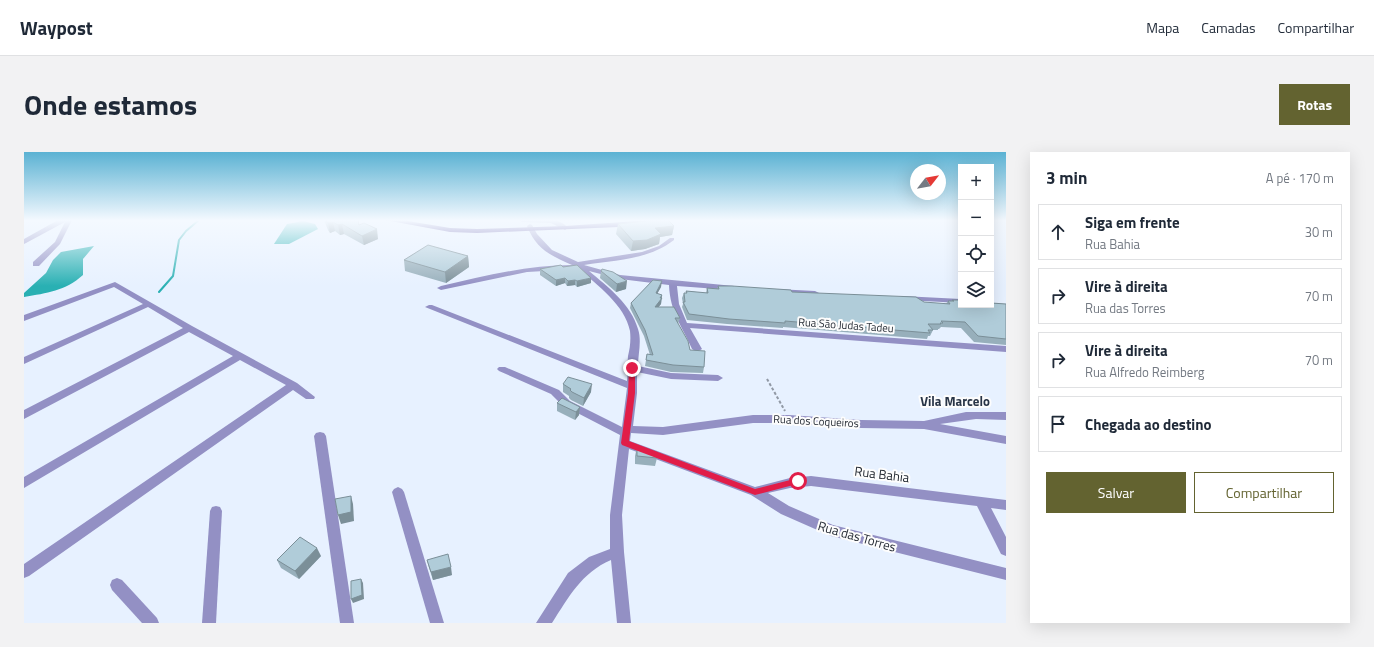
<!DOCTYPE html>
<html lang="pt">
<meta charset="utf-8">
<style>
body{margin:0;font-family:"Titillium Web",sans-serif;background:#f2f2f3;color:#1f2937}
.controls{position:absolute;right:12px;top:12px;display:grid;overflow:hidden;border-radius:0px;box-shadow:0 4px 16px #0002}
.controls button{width:36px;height:36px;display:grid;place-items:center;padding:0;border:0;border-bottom:1px solid #e0e1e3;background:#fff;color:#1f2937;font:20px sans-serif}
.compass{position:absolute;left:886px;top:12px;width:36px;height:36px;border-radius:50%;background:#fff;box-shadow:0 4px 16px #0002;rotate:59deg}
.stop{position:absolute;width:12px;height:12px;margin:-9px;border:3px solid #e11d48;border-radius:50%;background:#fff}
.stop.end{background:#e11d48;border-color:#fff;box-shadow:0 1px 4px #0008}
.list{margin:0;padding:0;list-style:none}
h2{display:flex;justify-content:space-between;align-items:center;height:52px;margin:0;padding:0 16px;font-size:17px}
h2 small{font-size:13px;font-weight:400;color:#747a83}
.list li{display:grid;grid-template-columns:26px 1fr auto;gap:12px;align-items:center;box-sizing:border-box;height:56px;margin:0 8px 8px;padding:0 8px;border:1px solid #e0e1e3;border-radius:0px}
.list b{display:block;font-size:15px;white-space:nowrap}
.list p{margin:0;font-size:13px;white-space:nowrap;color:#747a83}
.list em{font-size:13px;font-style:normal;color:#747a83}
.actions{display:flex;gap:8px;padding:12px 16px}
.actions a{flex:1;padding:9px 0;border:1px solid #636330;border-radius:0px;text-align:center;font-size:14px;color:#636330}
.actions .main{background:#636330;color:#fff}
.icon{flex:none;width:22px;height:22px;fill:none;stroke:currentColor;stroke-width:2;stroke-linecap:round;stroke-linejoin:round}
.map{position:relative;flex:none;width:982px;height:471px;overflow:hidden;border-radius:0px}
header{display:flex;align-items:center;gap:24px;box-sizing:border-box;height:56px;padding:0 20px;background:#fff;border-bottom:1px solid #e0e1e3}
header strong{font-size:19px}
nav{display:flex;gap:22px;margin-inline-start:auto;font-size:14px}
.intro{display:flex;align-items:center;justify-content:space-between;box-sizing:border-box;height:96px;padding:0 24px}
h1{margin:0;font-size:28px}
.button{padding:10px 18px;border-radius:0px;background:#636330;color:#fff;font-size:14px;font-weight:700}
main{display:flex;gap:24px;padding:0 24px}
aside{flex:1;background:#fff;border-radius:0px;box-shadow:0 4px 16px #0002}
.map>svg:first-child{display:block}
</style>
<header>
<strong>Waypost</strong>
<nav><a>Mapa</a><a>Camadas</a><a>Compartilhar</a></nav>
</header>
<div class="intro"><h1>Onde estamos</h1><a class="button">Rotas</a></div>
<main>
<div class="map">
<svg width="982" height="471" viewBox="0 0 982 471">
<rect width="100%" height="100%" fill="#e7f1ff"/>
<g fill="#29b0b3">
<path d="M279,69L291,72L294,77L265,92H250L263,72Z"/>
<path d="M70,94L59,107V123C41,139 23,141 0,145V141L22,121L29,108L37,100Z"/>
</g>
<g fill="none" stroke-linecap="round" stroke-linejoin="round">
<path stroke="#29b0b3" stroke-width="2" d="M135,140L149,124L155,88L162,79L175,68"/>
<path stroke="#9199a5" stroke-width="2" stroke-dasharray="3 2" stroke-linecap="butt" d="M743,227L761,259"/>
<g fill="#9390c4" fill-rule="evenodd">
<path d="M34,68H48L36,92L15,114H9V110L31,90L41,70L2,91L0,92V87Z"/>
<path d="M495,68C510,68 534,63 544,76L541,78L527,71L498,70Z"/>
<path d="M506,72L508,73L513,82L528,98L554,110L618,100L635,94L646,86H650V88C624,108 591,108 560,113L596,123L710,134V138H707L653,134L655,152L663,171L982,194V200L666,176L678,197L673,200L668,197C658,174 646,160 645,133L596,127L565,119C584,135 607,152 614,177C618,189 614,202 614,214L647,221L694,223L699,226L694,229L647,227L613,220V241L609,274L639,275L729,263H765L837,268L900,269L942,260H982V268L952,267L916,272L982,284V292L900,277L837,276L765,271H729L639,283L607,281L606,289L731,335L766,326L787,324L982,348V358L967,356L982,385V404L977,402L953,354L787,334L766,336L744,341L765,354L809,373L982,416V428L807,384L757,362L727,343L605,297L598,363L600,400L607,471H593L587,408C557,421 545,445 528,471H512L544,421L565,405L586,397V363L596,283L538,253L527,242L475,219L473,217L475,215H481L535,238L546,249L598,275L603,236L401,155L405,153H408L603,229C604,220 603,212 604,204C606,196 607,188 606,179C601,153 573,133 555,117L503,120L417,138L413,136L417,134C460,124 504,113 548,113C526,103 513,98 503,74Z"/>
<path d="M91,130L168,174L273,231L291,245L290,247H282L269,238L5,424L0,426V412L262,233L216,208L0,336V325L209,204L165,180L0,267V258L159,176L124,155L0,212V205L119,152L90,135L0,169V163Z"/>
<path d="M752,137L791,139L795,141L791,143L755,141L751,139Z"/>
<path d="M878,144L937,147V151L881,148L877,146Z"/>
<path d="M296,280L300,281L302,284L330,471H316L290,284L292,281Z"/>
<path d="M374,335L378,337L380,340L420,471H406L368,340L370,337Z"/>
<path d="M192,354L196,355L198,359L192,471H178L186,359L188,355Z"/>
<path d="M93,426L98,428L133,466L135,471H118L88,438L86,433L88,428Z"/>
</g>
<path fill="#4c3c98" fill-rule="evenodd" d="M361,68H378L426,76L453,77L541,74L628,68L594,75L453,81L426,80Z"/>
</g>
<g fill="#97afbb">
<path d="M300,68H334L335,73L354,87L340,93L320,82L316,83L311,79L306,81L304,78Z"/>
<path d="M535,68H561L537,69Z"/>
<path d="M594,72L650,74L648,83L636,85L635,92L621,97L607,99L592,82Z"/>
<path d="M444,104L445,115L422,131L381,119L380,108Z"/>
<path d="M539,115L567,131L553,135L551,133L543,134L541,131L532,134L516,123V117Z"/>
<path d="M577,119L602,137L592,140L576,126Z"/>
<path d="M694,134L922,152L924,149H927L928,148L982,152V193L950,190L937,176L917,175L915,177H914V178H909L906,184H904L903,187L759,175V176L703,172L663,168L658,155L659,152L658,146L660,141H662V139L682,141L683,136L693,137Z"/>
<path d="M637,135L633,142L638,143L637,152L634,155L656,166L654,172L666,198L680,215L679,221L647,220L621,214L623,202L626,203L620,184L606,156L607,151Z"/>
<path d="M539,232L567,240L559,254L547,248L545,246V244L539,240Z"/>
<path d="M533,251L556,255L555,263L551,268L533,259Z"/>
<path d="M613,295L633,306L631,314L611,312V304Z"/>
<path d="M297,404L275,427L257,416L253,408Z"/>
<path d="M403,408L428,423L409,428L405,416Z"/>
</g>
<g fill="#7b8f98">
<path d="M309,70L311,79L306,81L304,71Z"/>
<path d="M318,72L320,82L316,83L314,73Z"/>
<path d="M650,74L648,83L636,85L635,92L621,97L607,99L609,89L631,76Z"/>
<path d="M353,77L354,87L340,93L338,84Z"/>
<path d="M444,104L445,115L422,131L421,120Z"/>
<path d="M541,126V131L532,134V128Z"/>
<path d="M567,126V131L553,135V129Z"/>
<path d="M551,128V133L543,134L544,129Z"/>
<path d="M603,129L602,137L592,140L593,132Z"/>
<path d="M638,129L637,135L630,147L632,141Z"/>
<path d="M638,143L637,152L630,161L631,155L636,146Z"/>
<path d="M568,232L567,240L559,254L560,246Z"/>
<path d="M556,255L555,263L551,268L552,260Z"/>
<path d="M327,344L329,352L330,369L317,372L314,363Z"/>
<path d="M293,396L297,404L275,427L271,419Z"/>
<path d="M427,415L428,423L409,428L407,420Z"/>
<path d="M337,427L339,431L340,447L329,451L327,447Z"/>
</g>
<g fill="#b0ccd9" stroke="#7b8f98">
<path d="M301,68H334L335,73L340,71L353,77L338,84L318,72L314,73L309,70L304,71Z"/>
<path d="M631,68H644L650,74L631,76L637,82L623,88L609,89L594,72Z"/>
<path d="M404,93L444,104L421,120L380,108Z"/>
<path d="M537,113L539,115L553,113L567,126L553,129L551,128L544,129L541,126L532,128L516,117Z"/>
<path d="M578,117L589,120L603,129L593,132L577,119Z"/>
<path d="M629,128L638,129L632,141L638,143L636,146H638L631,155H650L656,166H651L664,189L666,198L681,199L680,215L649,213L622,208L623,202L629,203L621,178L607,151Z"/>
<path d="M694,134H708L767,138L768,140L892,145L900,150L926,152L924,149H930L928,148H937V153H967V151L982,152V187L954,184L941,170L917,169L919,171H916L917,172H904L909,178H904L906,181L761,169V171L705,167L665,162L659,150H661L660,141H663L662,139L684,141L683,136L695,137Z"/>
<path d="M544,225L568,232L560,246L548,240L546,238L547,237L539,232Z"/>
<path d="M538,246L556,255L552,260L533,251Z"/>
<path d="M613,295L633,300V306L613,304Z"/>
<path d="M327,344V360L314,363L311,347Z"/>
<path d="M276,385L293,396L271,419L253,408Z"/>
<path d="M424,402L427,415L407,420L403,408Z"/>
<path d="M337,427L338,443L327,447V429Z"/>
</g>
<linearGradient id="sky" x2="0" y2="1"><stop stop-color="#5bb2d3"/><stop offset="0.51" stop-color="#f4f9ff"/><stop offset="1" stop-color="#f4f9ff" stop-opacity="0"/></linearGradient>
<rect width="982" height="134" fill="url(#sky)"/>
<path fill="#e11d48" d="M608,214L611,216V241L605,289L731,337L774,326L777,327V331L731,343L598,293L597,291L604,241L605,216Z"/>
<g text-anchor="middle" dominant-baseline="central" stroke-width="4" stroke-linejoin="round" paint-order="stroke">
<g font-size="11" fill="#262c35" stroke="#fdfdfd">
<text transform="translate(822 173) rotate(4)">Rua São Judas Tadeu</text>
<text transform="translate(792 269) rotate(3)">Rua dos Coqueiros</text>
</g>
<g font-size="13" font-weight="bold" fill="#293547" stroke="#fdfdfd">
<text x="931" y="249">Vila Marcelo</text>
</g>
<g font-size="13" fill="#262c35" stroke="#fdfdfd">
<text transform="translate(858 322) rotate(7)">Rua Bahia</text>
<text transform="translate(833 384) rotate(16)">Rua das Torres</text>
</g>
</g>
</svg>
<div class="controls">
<button>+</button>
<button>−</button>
<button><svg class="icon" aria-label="locate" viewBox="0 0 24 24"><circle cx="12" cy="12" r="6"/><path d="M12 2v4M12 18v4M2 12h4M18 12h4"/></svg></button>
<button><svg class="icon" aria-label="layers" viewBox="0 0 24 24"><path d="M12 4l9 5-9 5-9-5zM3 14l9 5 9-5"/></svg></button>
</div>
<svg class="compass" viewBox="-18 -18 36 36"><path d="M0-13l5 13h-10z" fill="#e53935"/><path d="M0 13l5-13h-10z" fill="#747a83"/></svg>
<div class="stop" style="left:774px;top:329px"></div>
<div class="stop end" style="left:608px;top:216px"></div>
</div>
<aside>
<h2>3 min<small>A pé · 170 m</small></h2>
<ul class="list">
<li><svg class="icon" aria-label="ahead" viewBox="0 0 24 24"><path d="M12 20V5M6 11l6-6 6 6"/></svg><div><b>Siga em frente</b><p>Rua Bahia</p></div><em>30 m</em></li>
<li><svg class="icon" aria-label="right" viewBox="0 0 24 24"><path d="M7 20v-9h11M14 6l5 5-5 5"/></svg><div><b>Vire à direita</b><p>Rua das Torres</p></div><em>70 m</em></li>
<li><svg class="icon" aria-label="right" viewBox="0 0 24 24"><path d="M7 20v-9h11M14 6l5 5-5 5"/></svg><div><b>Vire à direita</b><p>Rua Alfredo Reimberg</p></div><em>70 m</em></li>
<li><svg class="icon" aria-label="arrive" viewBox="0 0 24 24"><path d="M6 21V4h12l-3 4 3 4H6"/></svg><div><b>Chegada ao destino</b></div></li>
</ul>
<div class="actions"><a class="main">Salvar</a><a>Compartilhar</a></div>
</aside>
</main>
